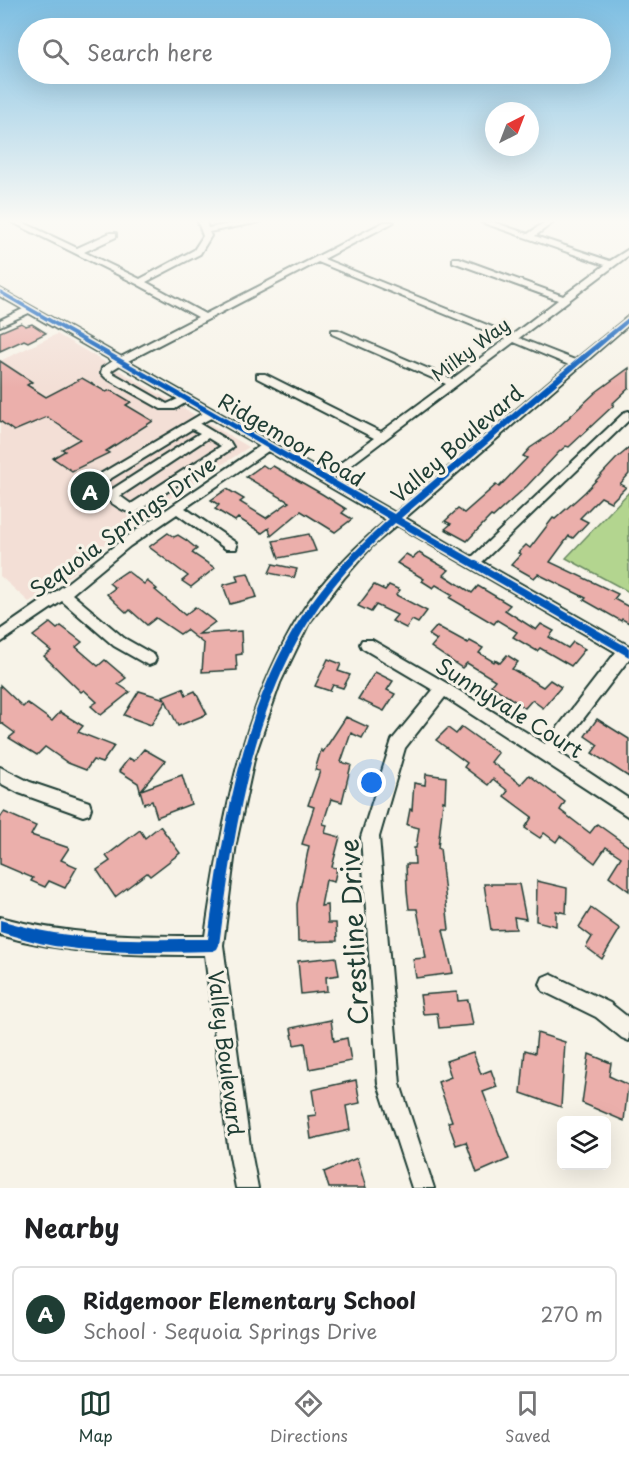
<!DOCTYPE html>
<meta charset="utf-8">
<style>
body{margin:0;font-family:"Playpen Sans",sans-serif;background:#f2f2f2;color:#202124}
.controls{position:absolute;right:18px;bottom:18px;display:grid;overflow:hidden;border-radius:9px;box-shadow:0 6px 24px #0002}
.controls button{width:54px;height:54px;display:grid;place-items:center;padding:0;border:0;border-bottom:2px solid #e0e0e0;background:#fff;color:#202124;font:30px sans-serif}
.compass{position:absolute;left:485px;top:102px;width:54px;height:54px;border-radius:50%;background:#fff;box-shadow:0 6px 24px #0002;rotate:42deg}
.you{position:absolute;left:372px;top:783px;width:21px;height:21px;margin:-15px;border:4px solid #fff;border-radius:50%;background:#1a73e8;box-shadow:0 0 0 9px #1a73e833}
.badge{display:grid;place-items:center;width:39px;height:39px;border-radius:50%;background:#1f3d34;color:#fff;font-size:20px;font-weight:700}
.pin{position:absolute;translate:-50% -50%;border:3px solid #fff;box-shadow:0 2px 6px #0006}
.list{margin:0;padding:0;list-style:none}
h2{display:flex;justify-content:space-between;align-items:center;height:78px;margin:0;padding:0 24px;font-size:26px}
h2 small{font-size:20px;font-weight:400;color:#757577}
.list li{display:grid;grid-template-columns:39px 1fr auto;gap:18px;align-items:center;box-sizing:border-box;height:96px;margin:0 12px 12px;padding:0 12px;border:2px solid #e0e0e0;border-radius:9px}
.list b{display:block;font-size:22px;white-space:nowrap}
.list p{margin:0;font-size:20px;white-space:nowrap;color:#757577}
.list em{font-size:20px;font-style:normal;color:#757577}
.icon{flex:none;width:33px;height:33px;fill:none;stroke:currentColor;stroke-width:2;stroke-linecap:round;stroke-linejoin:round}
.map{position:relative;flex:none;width:629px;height:1188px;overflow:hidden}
.search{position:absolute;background:#fff;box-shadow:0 6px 24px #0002;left:18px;right:18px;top:18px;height:66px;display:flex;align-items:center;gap:15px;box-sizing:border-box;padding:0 21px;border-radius:33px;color:#757577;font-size:22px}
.sheet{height:186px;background:#fff}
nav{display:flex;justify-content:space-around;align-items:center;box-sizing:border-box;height:84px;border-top:2px solid #e0e0e0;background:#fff;font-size:16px;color:#757577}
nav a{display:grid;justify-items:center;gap:3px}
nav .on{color:#1f3d34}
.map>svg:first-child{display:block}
</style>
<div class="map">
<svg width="629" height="1188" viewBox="0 0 629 1188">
<rect width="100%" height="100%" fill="#f7f3e8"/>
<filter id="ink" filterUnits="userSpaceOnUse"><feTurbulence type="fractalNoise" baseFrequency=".0167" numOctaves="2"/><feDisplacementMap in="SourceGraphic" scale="12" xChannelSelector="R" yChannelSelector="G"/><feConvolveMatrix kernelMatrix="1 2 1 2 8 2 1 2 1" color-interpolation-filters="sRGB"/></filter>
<g filter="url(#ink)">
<path fill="#f3dfd6" d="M57,334L249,447L112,536L83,567L29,602L0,576V361Z"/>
<path fill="#b3d58f" stroke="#698962" stroke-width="1.5" d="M629,492V592L566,558Z"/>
<g fill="#ebafab" stroke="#1f3d34" stroke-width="1.5">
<path d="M21,323L26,326L32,324L46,333L28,342L24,340L0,351V332Z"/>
<path d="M0,361L32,382L27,385L46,397L82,378L106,392L111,390L131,402L126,405L153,421L106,451L109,453L72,471L53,458L65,451L62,449L80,439L47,417L14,431L0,421Z"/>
<path d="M629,368V388L612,404L614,405L569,447L566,446L559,452L527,486L493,517L491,516L467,541L445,529L451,524L445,521L458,509L464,513L496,485L499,487L527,458L523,456L530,448L551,434L596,392Z"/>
<path d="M629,448V474L620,484L626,487L611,502L601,497L580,518L588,522L573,538L569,536L550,562L618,594L614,599L629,607V623L622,619L621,621L584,600L586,598L538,574L534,578L511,565L521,554L518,553L526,545L530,548L553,518L555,519L585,492L616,459Z"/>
<path d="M263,465L269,469L273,466L322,494L346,509L342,513L352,519L335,532L301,511L271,536L269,528L262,533L238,518L235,521L215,509L219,505L211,500L227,489L244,499L240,502L266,518L289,502L246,477Z"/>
<path d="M168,533L174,537L178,535L186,540L197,549L192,553L215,568L191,587L182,581L188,576L149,547Z"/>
<path d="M309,534L316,551L279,558L273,541Z"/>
<path d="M419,553L449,570L444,575L472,593L478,586L510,605L505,610L536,630L541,624L554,631L549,637L568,648L573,642L585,649L571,666L540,648L537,651L513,637L517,632L497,620L494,624L450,598L453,595L436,585L433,588L422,581L424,579L397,563L406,554L413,558Z"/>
<path d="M273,564L297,569L294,578L269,573Z"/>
<path d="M127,571L144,584L147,581L157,589L155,590L185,615L195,607L215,622L199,634L241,631L242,654L236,655L237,670L202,672L204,644L186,630L180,634L156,618L147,625L130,610L127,613L116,603L107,594L115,588L109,583Z"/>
<path d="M248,573L257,597L230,604L223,585L238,581L236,575Z"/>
<path d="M374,585L385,590L389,585L400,590L396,595L427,611L418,623L412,620L406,628L392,621L397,615L376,605L371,612L358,606Z"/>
<path d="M50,623L57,629L61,626L82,642L76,647L98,666L105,660L126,678L118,684L130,692L101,715L91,706L97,702L84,690L81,692L44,656L51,651L33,636Z"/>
<path d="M437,626L468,643L470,641L483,648L479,653L494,662L495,660L500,663L507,655L518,662L512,669L543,687L550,680L561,687L543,708L532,700L525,708L491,685L495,680L467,663L462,668L431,647L437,640L429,635Z"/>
<path d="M328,659L341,664L338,671L350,675L343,688L333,685L330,691L315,686Z"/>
<path d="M375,672L393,681L387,690L395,694L384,711L358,699Z"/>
<path d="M0,685L23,707L27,703L52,721L60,712L83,726L78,732L114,746L102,763L93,760L86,770L68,763L45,747L37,755L9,738L15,733L0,722Z"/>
<path d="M183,688L186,695L195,691L207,714L178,726L166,701L151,725L124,715L139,691L165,699L163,696Z"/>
<path d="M346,717L368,727L362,738L351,733L341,762L351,765L342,802L331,799L323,824L327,825L325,833L340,837L332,867L337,868L334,882L326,880L321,906L327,905L328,923H336L337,941L298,942L297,904L309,846L302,844L314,807L308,805L320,771L315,770L321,750L323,752Z"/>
<path d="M597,719L629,739V777L592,753L598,745L585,736Z"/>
<path d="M462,727L498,753L491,762L521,784L529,775L565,802L560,810L590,833L597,824L628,846L629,845V891L609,876L621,857L606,847L595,863L560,836L556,842L544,833L540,838L525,828L532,817L504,796L508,791L493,779L488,785L464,767L467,763L436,740L448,728L456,734Z"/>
<path d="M144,749L165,761L141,790L182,775L191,804L157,817L152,801L144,804L138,783L119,771L129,758L134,761Z"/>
<path d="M426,774L446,777L445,802L443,801L438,848H440L449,930H443L453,973L416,978L413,959L426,958L417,909H409L407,891L406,864H415L414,848H416L419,828L407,825L410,809L412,810L414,783L425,785Z"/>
<path d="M4,812L36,826L31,835L69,848L61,860L77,867L65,888L49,881L45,887L31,881L33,878L0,864V818Z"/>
<path d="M160,826L180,853L150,876L147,873L115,897L97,870L110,861L106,856L140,830L145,838Z"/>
<path d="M537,881L567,888L566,913L556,911V926L536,921Z"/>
<path d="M484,884H519L526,919L514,917L516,929L491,930Z"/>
<path d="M591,908L620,929L602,959L586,947L592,937L579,927Z"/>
<path d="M336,957L339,975L326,977L327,991L301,994L298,961Z"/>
<path d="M457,992L458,1001L468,1000L473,1025L439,1028L437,1013L423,1014L420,995Z"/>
<path d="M331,1020L334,1041L347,1038L351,1061L309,1069L305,1043L294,1045L291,1028Z"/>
<path d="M537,1033L565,1042L561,1107L521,1093L525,1050L535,1053Z"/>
<path d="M473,1052L481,1074L491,1070L497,1087L483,1092L509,1159L477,1173L466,1142L456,1145L448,1122L452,1121L438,1082L451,1077L446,1061Z"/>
<path d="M589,1054L611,1063L609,1076L628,1085L624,1121L582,1103Z"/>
<path d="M356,1080L360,1103L346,1106L350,1130L311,1139L308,1116L316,1115L312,1090Z"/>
<path d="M357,1158L366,1188H329L324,1172Z"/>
</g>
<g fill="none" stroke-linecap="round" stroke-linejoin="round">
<g stroke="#1f3d34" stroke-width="4">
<g id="minor">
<path d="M12,222H22L77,248L110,233H116V237L84,252L140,279L194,250L203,236L198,222H206L208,228L241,222H260L209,232L211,236L200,254L146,282L205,314L384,222H394L324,259L512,335L558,300L453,262V258H459L563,296L605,265L481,222H493L528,234L545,222H554L535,236L610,261L629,249V255L519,338L575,360L629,316V324L405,518L472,557L625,412L629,411V420L482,562L629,646V659L558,752L629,799V817L445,697L405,748L379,837L400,1084L434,1188H412L378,1084L361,837L392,740L433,690L362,648L360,644L362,640H372L448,684L545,744L616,652L397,525L372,546L344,578L309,623L280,683L255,755L236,843L223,945L250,1146L258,1188H236L228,1146L205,955C135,955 68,955 0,935V917C68,936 135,936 205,936C221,826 240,715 298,618C319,583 356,546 387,520L268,451L185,508L236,543L237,546L236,549H226L177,514L130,546L72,594L124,638L154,655L156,659L154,663L149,665L144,663L114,646L62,601L0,643V630L58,590L122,540L260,446L211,418L200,424L230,442L233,447L231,449L135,513C124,515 97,493 91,483L97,476L203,413L185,403L175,409H161L106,378L101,373L102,368L113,361L29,313L0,326V320L23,309L0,296V289L121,357L198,317L137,284ZM318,262L506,339L452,379L338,330H332V334L446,384L381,432L265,374H257V378L374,438L326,474L128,361ZM514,342L569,365L395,513L334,478ZM120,365L178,399L167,404L111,372L112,370ZM192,429L200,433L111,490L104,485L105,482ZM208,438L221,446L131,504L120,496Z"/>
<path d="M0,767L30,782L89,802L91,808L89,814L83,816L19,793L0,783Z"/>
<path d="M550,974L610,1003L629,1018V1041L622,1038L596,1017L543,991L540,984L543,977Z"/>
</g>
</g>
<use href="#minor" fill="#f7f3e8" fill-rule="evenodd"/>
<g stroke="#f7f3e8" stroke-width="4">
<path id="cycleway" d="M0,290L394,514L582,355L629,317V322L401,518L629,648V657L395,523C369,547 342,573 321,603C251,703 235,827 219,945L217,949L213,951C160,952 107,954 54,946C36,943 18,937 0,932V920C18,925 36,930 54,933C105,941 156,939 208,939C224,823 244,690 317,595C338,567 363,543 389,519L0,294Z"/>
</g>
<use href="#cycleway" fill="#0057b8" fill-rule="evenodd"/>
</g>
</g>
<linearGradient id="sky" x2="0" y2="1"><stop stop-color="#7dbee2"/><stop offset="0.57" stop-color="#fbfaf5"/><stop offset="1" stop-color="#fbfaf5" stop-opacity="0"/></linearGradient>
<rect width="629" height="388" fill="url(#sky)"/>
<g text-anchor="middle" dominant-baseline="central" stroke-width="6" stroke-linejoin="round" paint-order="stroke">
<g font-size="18" fill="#1f3d34" stroke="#f7f3e8">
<text transform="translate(470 349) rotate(-37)">Milky Way</text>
</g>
<g font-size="21" fill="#1f3d34" stroke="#f7f3e8">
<text transform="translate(292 439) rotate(30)">Ridgemoor Road</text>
<text transform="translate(456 443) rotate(-41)">Valley Boulevard</text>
<text transform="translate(122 526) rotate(-36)">Sequoia Springs Drive</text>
<text transform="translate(510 707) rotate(32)">Sunnyvale Court</text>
<text transform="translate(227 1053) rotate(83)">Valley Boulevard</text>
</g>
<g font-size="26" fill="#1f3d34" stroke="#f7f3e8">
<text transform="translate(353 932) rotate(-93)">Crestline Drive</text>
</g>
</g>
</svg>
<div class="controls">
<button><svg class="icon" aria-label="layers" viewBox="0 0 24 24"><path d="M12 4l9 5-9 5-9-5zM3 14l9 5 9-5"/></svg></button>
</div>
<svg class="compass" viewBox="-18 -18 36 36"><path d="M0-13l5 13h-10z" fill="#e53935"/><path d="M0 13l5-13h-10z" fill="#757577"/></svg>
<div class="you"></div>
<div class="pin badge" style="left:90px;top:491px">A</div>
<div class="search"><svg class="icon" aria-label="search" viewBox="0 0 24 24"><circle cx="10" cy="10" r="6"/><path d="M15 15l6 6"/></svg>Search here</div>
</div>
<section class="sheet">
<h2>Nearby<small></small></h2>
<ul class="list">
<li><span class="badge">A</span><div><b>Ridgemoor Elementary School</b><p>School · Sequoia Springs Drive</p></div><em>270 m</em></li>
</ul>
</section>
<nav>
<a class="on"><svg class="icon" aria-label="map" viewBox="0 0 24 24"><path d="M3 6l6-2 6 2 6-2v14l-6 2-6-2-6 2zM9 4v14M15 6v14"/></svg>Map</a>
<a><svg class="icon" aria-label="directions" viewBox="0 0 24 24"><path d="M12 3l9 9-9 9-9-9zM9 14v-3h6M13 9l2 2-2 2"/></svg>Directions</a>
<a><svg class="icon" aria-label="saved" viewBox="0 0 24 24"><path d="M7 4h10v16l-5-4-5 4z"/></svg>Saved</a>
</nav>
